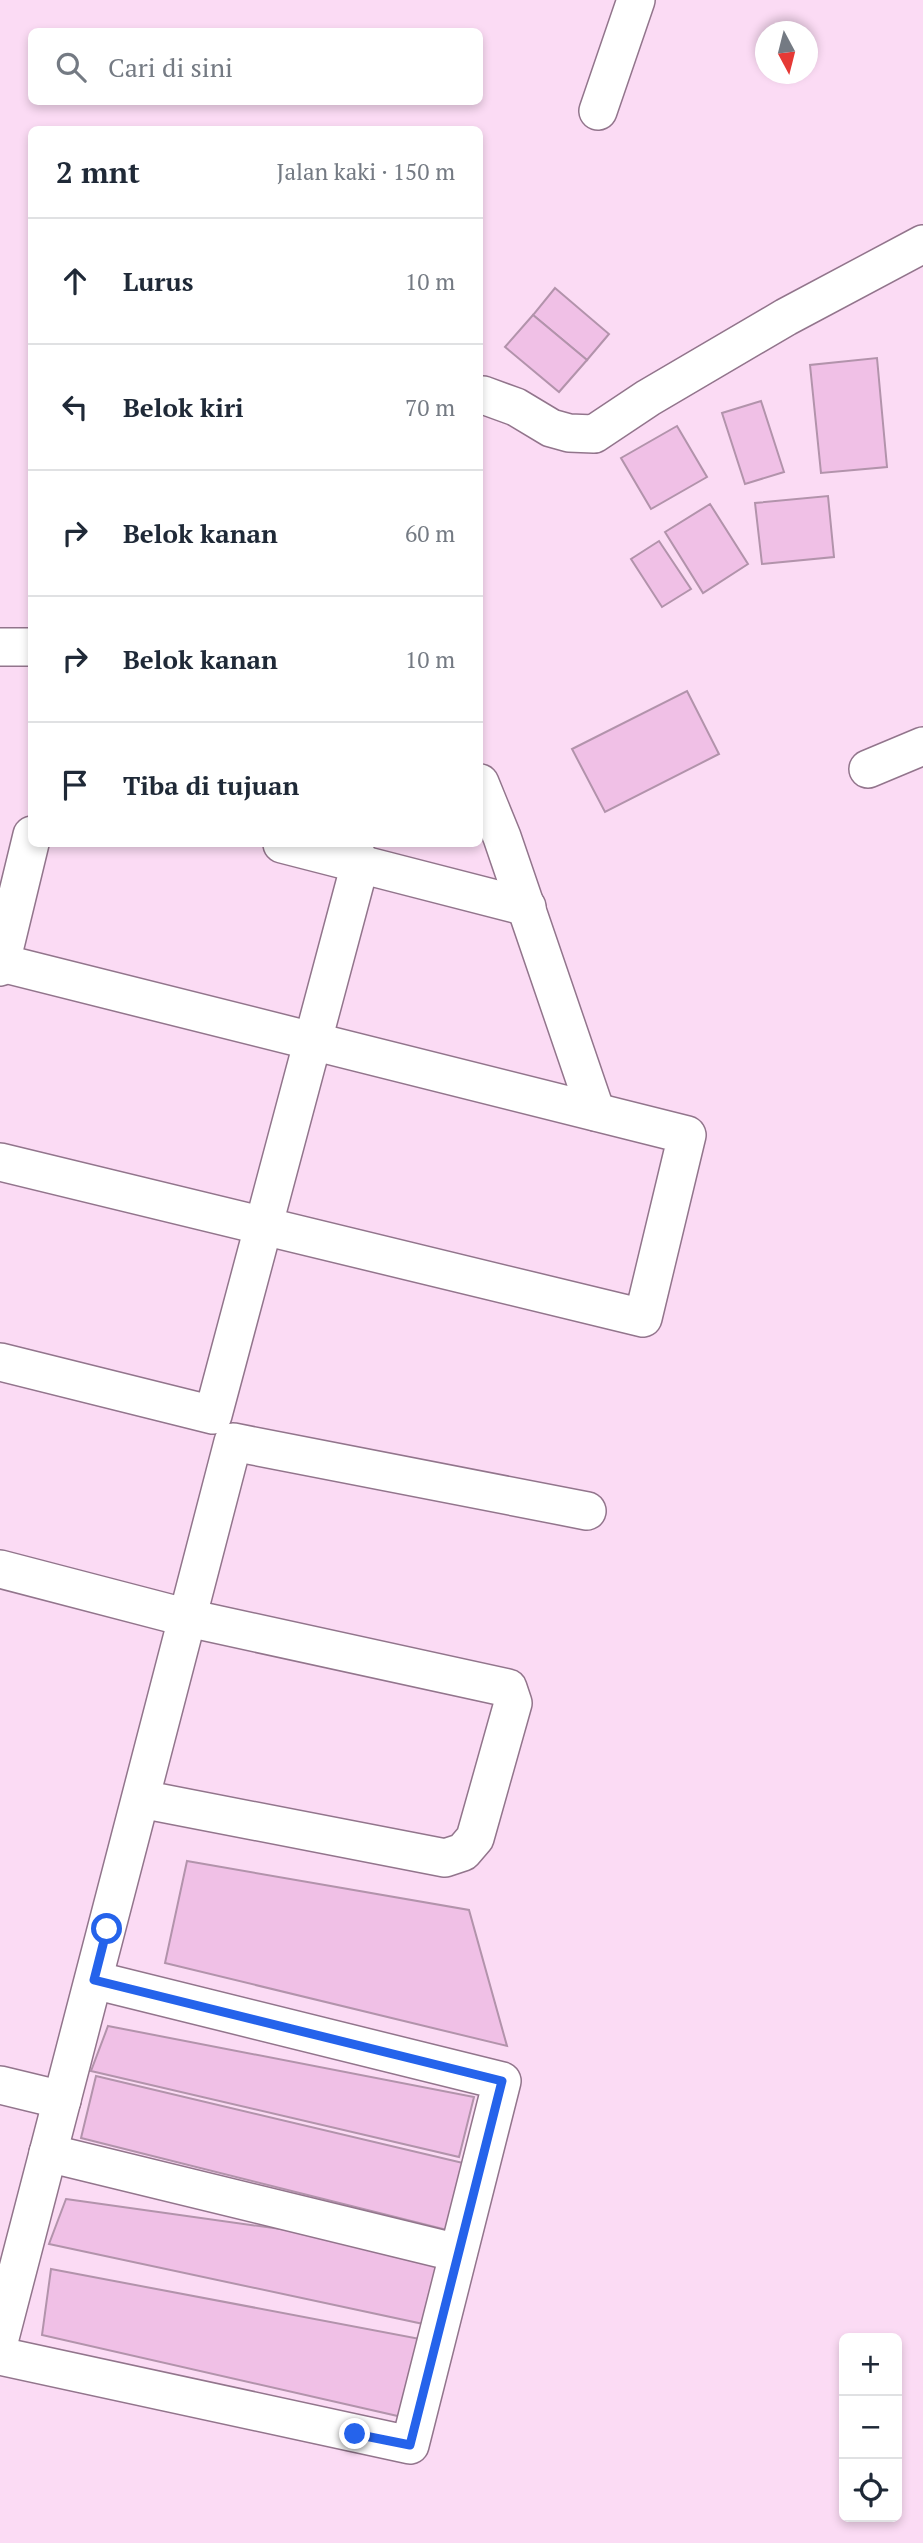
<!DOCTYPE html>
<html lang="id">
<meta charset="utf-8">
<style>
body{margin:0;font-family:"PT Serif",serif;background:#f6f6f7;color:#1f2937}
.controls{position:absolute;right:21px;bottom:21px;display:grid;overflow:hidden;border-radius:10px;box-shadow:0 4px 10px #0003}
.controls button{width:63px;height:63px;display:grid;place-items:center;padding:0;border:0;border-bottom:2px solid #e0e1e3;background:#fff;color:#1f2937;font:35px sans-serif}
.compass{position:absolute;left:755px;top:21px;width:63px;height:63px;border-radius:50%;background:#fff;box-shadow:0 4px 10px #0003;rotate:173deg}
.stop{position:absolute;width:21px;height:21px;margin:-16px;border:5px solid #2563eb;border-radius:50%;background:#fff}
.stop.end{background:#2563eb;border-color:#fff;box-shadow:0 2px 7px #0008}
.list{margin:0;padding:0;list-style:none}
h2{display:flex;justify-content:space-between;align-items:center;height:91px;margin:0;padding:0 28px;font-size:30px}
h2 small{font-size:23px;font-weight:400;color:#747a83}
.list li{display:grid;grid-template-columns:46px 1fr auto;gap:21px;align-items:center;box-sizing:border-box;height:126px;padding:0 28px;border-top:2px solid #e0e1e3}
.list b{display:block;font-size:26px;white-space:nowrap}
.list em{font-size:23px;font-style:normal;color:#747a83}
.icon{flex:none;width:38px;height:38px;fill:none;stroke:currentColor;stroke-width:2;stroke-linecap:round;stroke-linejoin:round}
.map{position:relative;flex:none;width:923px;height:2543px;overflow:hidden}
.search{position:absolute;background:#fff;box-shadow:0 4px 10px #0003;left:28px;top:28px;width:455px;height:77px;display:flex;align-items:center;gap:18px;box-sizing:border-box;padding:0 24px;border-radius:10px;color:#747a83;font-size:26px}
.panel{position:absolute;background:#fff;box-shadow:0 4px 10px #0003;left:28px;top:126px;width:455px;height:721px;border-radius:10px}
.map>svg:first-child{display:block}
</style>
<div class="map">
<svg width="923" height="2543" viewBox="0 0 923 2543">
<rect width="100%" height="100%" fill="#fbdbf4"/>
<g fill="#f0c0e6" stroke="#b293ab" stroke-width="2">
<path d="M555,288L609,334L587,360L533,315Z"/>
<path d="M533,315L587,360L559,392L505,347Z"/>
<path d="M877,358L887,467L821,473L810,365Z"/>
<path d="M761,401L784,472L745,484L722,413Z"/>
<path d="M677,426L707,477L651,509L621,458Z"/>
<path d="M828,496L834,557L762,564L755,503Z"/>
<path d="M710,504L748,564L703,593L665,532Z"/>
<path d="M659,541L691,589L662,607L631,559Z"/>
<path d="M687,691L719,754L605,812L572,749Z"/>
<path d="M187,1861L469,1910L507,2046L165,1963Z"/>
<path d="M108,2026L474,2097L459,2157L91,2071Z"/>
<path d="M96,2076L463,2163L447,2230L81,2138Z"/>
<path d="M66,2199L444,2252L428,2325L49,2244Z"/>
<path d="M51,2269L420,2339L402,2417L42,2335Z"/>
</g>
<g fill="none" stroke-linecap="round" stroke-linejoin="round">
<g stroke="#92758c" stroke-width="40">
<g id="minor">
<path d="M598,111L636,0"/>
<path d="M480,396L483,395L516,407L551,428L569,433L594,434L648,398L786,317L923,244"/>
<path d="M0,647H32"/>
<path d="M868,769L923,746"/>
<path d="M480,783L502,837L596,1112"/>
<path d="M282,844L527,907"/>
<path d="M0,967L32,835"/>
<path d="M0,1162L643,1318L687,1135L1,963"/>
<path d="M0,1362L213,1415L360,864L352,844"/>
<path d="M0,1569L188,1618L508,1688L513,1703L475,1838L463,1852L445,1858L141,1799"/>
<path d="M0,2085L62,2100"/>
<path d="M48,2153L458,2253"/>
<path d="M0,2338L233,1442L587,1511"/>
<path d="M0,2356L410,2445L502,2081L94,1980"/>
</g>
</g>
<use href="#minor" stroke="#fff" stroke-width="37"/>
</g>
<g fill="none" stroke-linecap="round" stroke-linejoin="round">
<path stroke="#2563eb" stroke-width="9" d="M107,1929L94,1980L502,2081L410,2445L355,2434"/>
</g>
</svg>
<div class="controls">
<button>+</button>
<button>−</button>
<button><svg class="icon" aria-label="locate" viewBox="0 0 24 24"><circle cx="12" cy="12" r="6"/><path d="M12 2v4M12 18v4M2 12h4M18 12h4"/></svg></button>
</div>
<svg class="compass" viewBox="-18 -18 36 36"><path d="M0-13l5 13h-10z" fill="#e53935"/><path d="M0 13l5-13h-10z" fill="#747a83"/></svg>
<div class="stop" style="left:107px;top:1929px"></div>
<div class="stop end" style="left:355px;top:2434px"></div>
<div class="search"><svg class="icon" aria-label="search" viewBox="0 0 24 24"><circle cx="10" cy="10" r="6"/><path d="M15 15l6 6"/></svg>Cari di sini</div>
<section class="panel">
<h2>2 mnt<small>Jalan kaki · 150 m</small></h2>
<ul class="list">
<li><svg class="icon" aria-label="ahead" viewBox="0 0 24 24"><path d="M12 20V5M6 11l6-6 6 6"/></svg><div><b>Lurus</b></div><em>10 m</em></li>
<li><svg class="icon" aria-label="left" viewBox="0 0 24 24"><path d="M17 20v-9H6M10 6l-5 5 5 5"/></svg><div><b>Belok kiri</b></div><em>70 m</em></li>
<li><svg class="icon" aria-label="right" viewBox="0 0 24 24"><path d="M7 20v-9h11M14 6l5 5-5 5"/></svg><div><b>Belok kanan</b></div><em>60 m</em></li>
<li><svg class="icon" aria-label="right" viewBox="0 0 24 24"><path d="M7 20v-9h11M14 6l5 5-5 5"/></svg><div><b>Belok kanan</b></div><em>10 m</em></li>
<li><svg class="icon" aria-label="arrive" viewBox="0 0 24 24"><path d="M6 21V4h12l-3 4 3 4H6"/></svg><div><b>Tiba di tujuan</b></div></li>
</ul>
</section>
</div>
